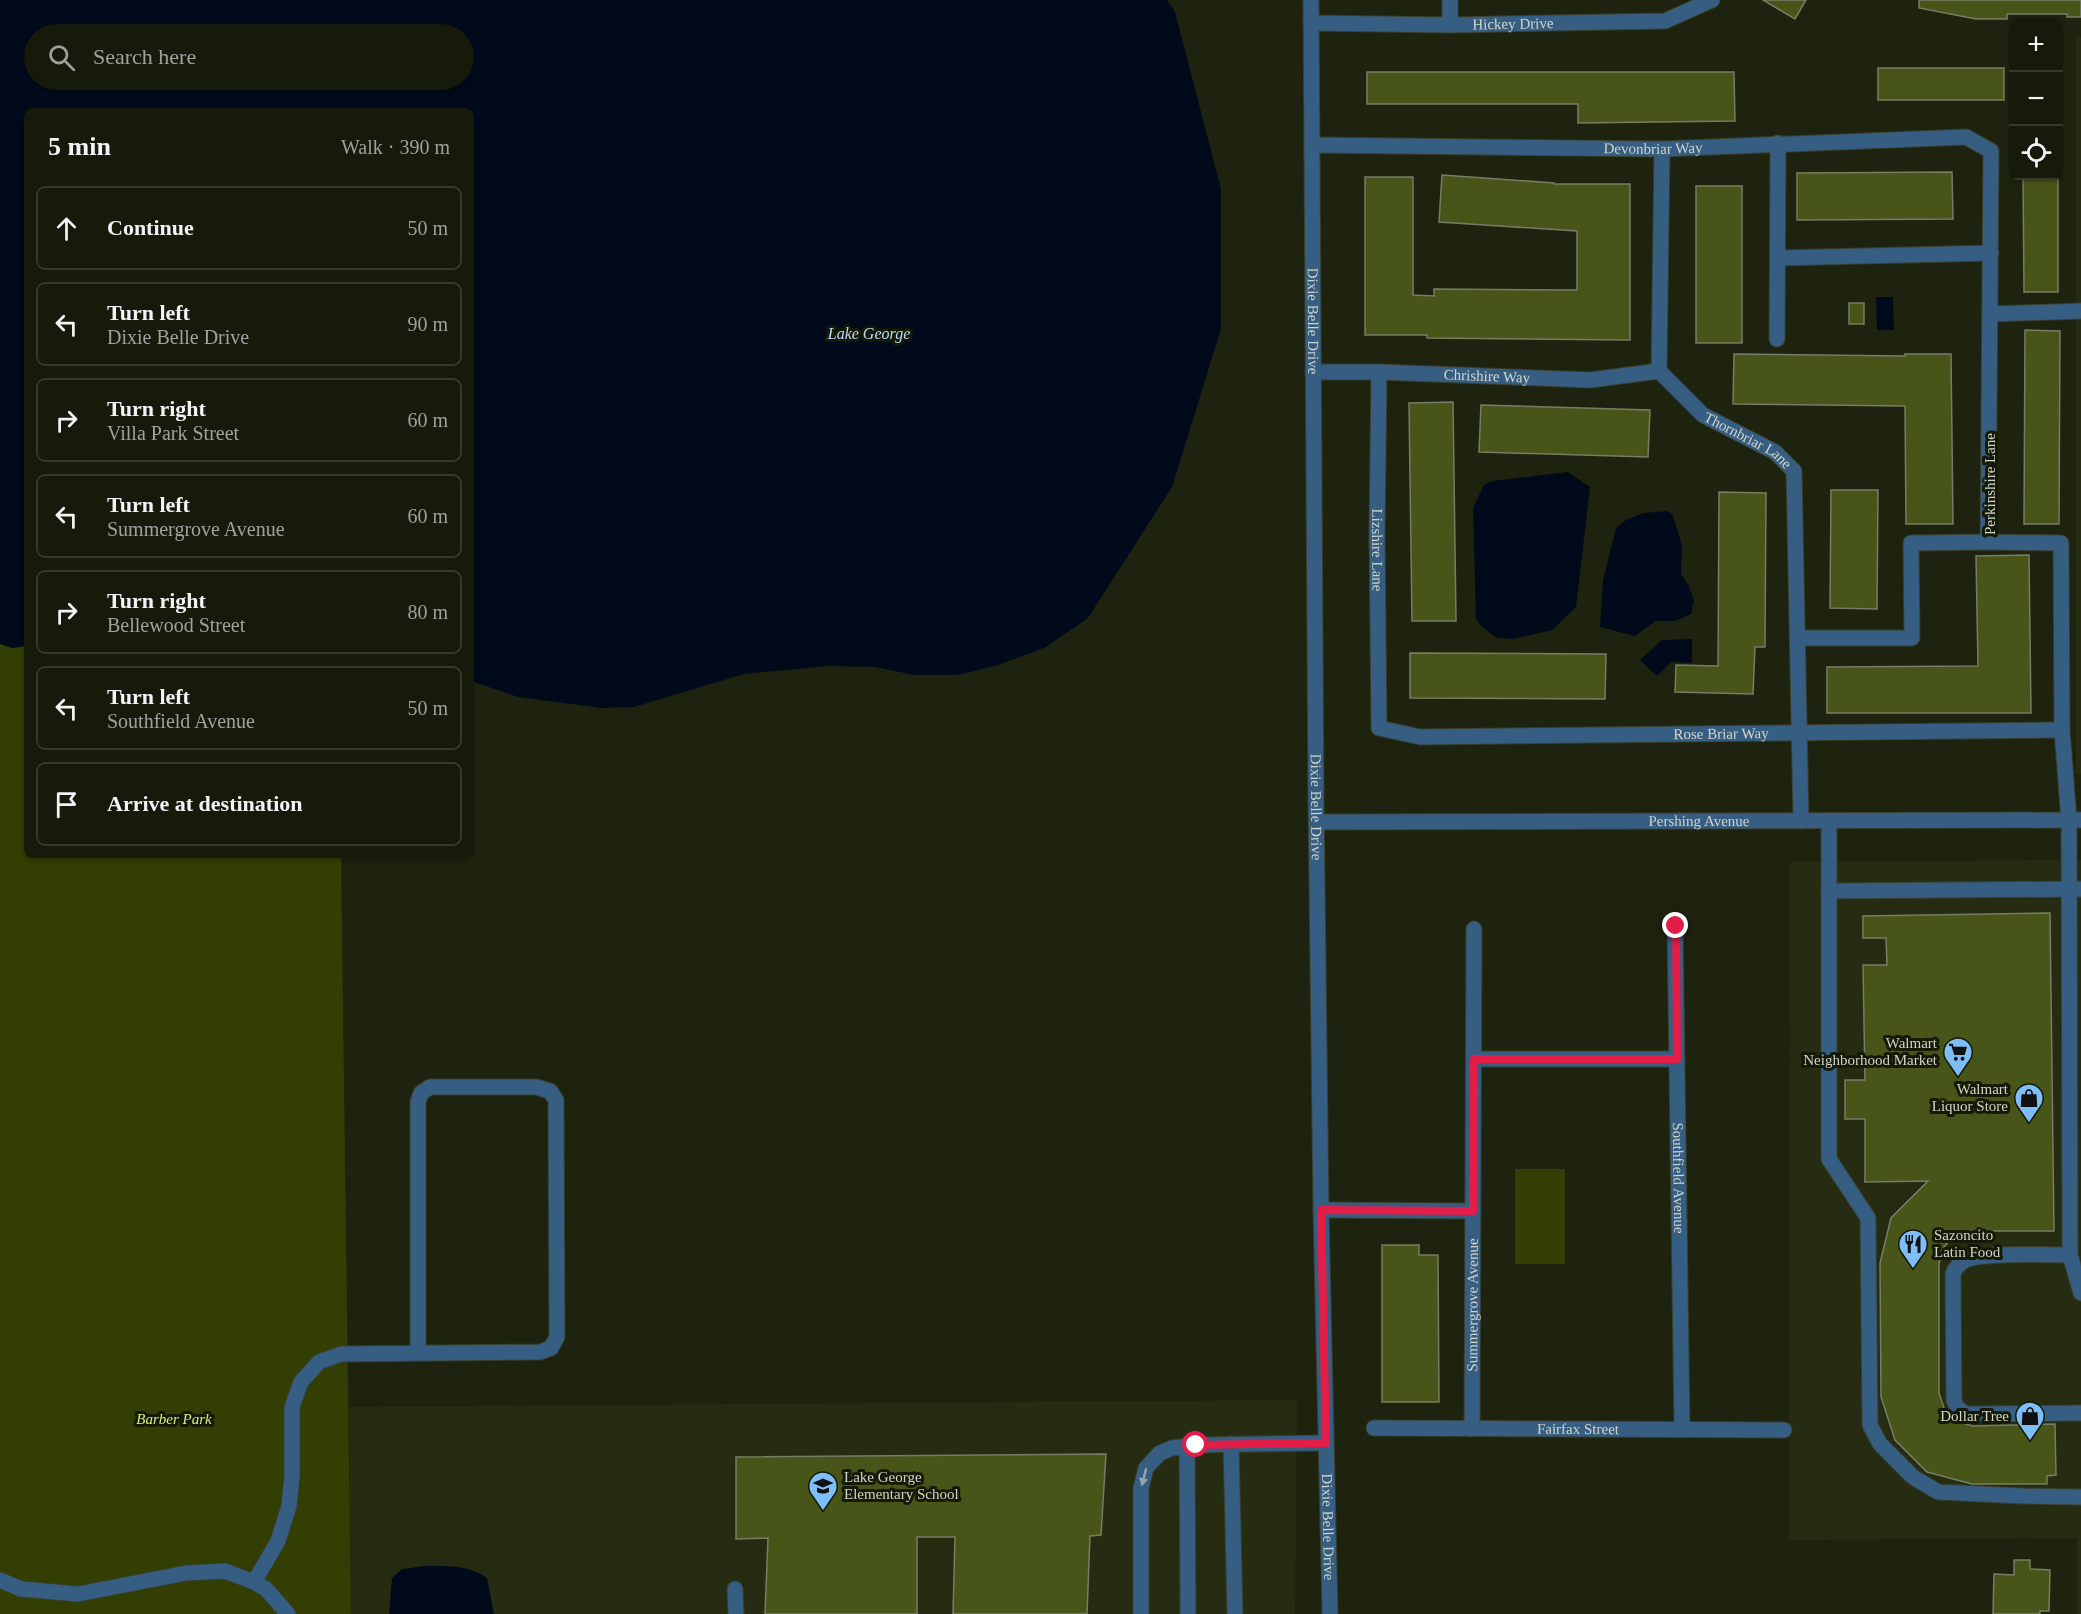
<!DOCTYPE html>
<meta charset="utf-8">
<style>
body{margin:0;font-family:Georgia,serif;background:#1f2314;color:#f1f3f6}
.controls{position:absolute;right:18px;top:18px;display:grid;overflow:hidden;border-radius:9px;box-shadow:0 2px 4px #0004}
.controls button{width:54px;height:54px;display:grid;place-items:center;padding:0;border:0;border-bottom:2px solid #35382c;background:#161a0b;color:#f1f3f6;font:30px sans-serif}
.stop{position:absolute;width:18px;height:18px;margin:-14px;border:4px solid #e11d48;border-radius:50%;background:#fff}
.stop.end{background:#e11d48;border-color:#fff;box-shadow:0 2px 6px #0008}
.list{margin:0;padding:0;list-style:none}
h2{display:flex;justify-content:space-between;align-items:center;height:78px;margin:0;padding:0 24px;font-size:26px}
h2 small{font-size:20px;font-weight:400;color:#9ea19d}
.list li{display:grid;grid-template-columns:39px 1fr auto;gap:18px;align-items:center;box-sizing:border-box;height:84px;margin:0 12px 12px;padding:0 12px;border:2px solid #35382c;border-radius:9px}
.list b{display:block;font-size:22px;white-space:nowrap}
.list p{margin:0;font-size:20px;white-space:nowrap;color:#9ea19d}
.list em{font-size:20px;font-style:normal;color:#9ea19d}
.icon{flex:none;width:33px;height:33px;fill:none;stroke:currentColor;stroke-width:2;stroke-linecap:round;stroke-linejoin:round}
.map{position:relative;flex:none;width:2081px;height:1614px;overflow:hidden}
.search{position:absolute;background:#161a0b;box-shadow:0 2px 4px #0004;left:24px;top:24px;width:450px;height:66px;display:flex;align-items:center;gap:15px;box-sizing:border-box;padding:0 21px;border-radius:33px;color:#9ea19d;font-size:22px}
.panel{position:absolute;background:#161a0b;box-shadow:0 2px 4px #0004;left:24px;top:108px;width:450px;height:750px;border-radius:9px}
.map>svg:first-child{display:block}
</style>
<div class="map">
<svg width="2081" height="1614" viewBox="0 0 2081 1614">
<rect width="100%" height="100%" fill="#1e230f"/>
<g fill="#262c12">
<rect x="2076" y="37" width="5" height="737"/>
<path d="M2081,860V1614H2077V1538L1789,1540L1790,862Z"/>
<path d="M1297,1400L1295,1614H351L349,1407Z"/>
</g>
<g fill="#323e02">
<path d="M27,289V855H341L351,1614H0V290Z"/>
<rect x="1515" y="1169" width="50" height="95"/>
</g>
<g fill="#000a1b" fill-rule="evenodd">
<path d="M0,0H1167L1175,12L1221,189V329L1172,487L1088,618L1046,647L995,666L957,675H915L874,667L829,666L744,674L634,707L602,708L518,697L471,681V111H27V646L12,648L0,644ZM34,34H464V80H34Z"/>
<path d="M1876,297H1893L1894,330H1877Z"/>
<path d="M1568,472L1590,487L1576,607L1552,630L1513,639L1497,638L1481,626L1476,619L1473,508L1484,485L1492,481Z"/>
<path d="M1667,511L1672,514L1682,545L1681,574L1689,586L1694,600L1691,614L1675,621H1656L1635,636L1600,627L1603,580L1616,528L1626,520L1644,513Z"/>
<path d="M1692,639V663L1671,662L1657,676L1640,660L1662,640Z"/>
<path d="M426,1566C448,1566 469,1565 487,1578L494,1614H389L392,1578L402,1569Z"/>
</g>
<g fill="#485518" stroke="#767d66" stroke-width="1.5">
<path d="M1763,0H1806L1795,19Z"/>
<path d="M1919,0H2081V17H2067V14H2007V19H1976L1919,8Z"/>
<rect x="1878" y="68" width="126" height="32"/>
<path d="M1367,72H1734L1735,121L1578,123V104H1367Z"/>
<path d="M1952,172L1953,219L1797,220V173Z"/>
<path d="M1442,175L1554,183V184H1630V340L1427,338V335H1365V177H1413V295L1434,296V289L1577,290V231L1439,222Z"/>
<path d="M2023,176H2058V292H2024Z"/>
<rect x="1696" y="186" width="46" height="157"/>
<rect x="1849" y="303" width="15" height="21"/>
<path d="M2025,330L2060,331L2059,524H2024Z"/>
<path d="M1734,354L1905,356V354H1951L1953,524H1906L1905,406L1733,404Z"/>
<path d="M1453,402L1456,621H1412L1409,403Z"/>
<path d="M1481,405L1650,410L1648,457L1479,452Z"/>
<path d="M1831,490H1878L1877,609L1830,608Z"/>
<path d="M1719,492L1766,493L1765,647H1755L1753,694L1675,692L1676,665L1718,666Z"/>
<path d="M2029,555L2031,713H1827V667L1978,666L1976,556Z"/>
<path d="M1410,653L1606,654L1605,699L1410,698Z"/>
<path d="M2050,913L2054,1231H1971L1954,1236L1944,1247L1939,1263V1393L1945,1411L1956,1421L1973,1426L2055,1424L2056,1475L2047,1476V1484H1972L1927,1472L1895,1440L1881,1397L1880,1263L1891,1218L1928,1181L1865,1182V1119H1845V1080H1865L1863,965H1887L1886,938H1863V916Z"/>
<path d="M1382,1245H1419V1255H1438L1439,1402H1382Z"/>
<path d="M1106,1454L1101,1535L1090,1536L1087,1614H953L955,1537H917V1614H765L768,1538L736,1539V1457Z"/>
<path d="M2014,1560H2030V1569L2050,1570L2049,1611H2040V1614H1993L1994,1574L2014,1575Z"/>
</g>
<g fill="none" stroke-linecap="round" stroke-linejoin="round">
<g stroke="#3a3f2d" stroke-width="17">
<g id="minor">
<path id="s1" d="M1311,0L1316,801L1321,1210L1330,1614"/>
<path id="s2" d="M1311,23L1450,25L1665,21L1712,0"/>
<path d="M1450,25V0"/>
<path id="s3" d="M1313,145L1662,149L1966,137L1991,151L1988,542L2061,543L2062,730L2069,820L2070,1255L2081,1293"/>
<path id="s4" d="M1662,149L1659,371L1703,415L1775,452L1794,471L1801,821"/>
<path d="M1778,258L1991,253"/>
<path d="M1991,314L2081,311"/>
<path d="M1777,339L1778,143"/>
<path id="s5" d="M1313,372H1379L1590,380L1659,371"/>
<path id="s6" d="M1379,372L1377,534L1379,728L1420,737L2062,730"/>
<path d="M1798,638H1912L1911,543L1988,542"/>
<path d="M1829,821V1159L1868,1218L1870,1425L1880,1444L1913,1477L1938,1492L2023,1496L2081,1497"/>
<path id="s7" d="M1317,822L2081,820"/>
<path d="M1829,891L2081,889"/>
<path id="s8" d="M1675,926L1682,1429"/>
<path d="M1474,1059H1677"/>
<path d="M1321,1210L1473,1211"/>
<path d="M2070,1255C2046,1255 1984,1252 1966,1260C1960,1263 1955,1268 1953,1274L1954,1400L1957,1408L1966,1414L2081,1413"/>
<path id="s9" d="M1374,1428L1784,1430"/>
<path id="s10" d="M1472,1429L1474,929"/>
<path d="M1231,1444L1235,1614"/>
<path d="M1187,1446L1188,1614"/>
<path d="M0,1580L21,1589L78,1594L186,1573L225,1571L254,1582L266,1589L288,1614"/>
<path d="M254,1582L278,1541L289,1506L292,1476V1407L301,1382L319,1362L341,1354L540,1352L551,1348L557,1337L556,1100L550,1091L536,1087H430L421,1093L418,1102V1353"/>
<path d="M735,1589L736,1614"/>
<path d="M1141,1614V1488L1146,1468L1160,1453L1172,1448L1196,1445L1326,1443"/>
</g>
</g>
<use href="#minor" stroke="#365e83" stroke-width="15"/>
</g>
<defs><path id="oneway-solid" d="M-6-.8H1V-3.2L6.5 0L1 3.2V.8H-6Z" transform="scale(1.5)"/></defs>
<use fill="#92a5ac" href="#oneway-solid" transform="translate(1144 1477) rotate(104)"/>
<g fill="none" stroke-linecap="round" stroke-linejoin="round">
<path stroke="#e11d48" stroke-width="8" d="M1196,1445L1326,1443L1321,1210L1473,1211L1474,1059H1677L1676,926"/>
</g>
<defs>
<g id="supermarket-pin" transform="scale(1.5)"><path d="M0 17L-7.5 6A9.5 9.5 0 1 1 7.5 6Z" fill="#7dbef9" stroke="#151907"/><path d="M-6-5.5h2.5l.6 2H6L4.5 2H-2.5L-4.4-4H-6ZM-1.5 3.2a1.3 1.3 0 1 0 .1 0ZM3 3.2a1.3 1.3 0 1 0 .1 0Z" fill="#111"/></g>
<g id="shop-pin" transform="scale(1.5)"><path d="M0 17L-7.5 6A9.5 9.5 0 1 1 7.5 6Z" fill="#7dbef9" stroke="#151907"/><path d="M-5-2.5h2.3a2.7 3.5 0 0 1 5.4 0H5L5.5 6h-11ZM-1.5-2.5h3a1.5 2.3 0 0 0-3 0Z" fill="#111"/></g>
<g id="restaurant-pin" transform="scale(1.5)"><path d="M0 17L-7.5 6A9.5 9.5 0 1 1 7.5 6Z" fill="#7dbef9" stroke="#151907"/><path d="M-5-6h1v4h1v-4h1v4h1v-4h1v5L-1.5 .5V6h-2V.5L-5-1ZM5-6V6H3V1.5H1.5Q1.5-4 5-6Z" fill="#111"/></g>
<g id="school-pin" transform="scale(1.5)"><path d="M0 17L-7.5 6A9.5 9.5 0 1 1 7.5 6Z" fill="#7dbef9" stroke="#151907"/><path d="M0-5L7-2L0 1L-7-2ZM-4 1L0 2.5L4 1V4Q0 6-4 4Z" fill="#111"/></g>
</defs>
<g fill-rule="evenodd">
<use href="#supermarket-pin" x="1958" y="1052"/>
<use href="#shop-pin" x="2029" y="1098"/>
<use href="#restaurant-pin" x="1913" y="1244"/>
<use href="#shop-pin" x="2030" y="1416"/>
<use href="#school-pin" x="823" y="1486"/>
</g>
<g text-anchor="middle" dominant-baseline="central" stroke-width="6" stroke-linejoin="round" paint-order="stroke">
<g font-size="15" fill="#d0d4c8" stroke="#151907">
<text stroke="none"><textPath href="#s2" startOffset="202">Hickey Drive</textPath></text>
<text stroke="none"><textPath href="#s3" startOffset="340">Devonbriar Way</textPath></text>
<text stroke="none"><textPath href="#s1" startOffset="321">Dixie Belle Drive</textPath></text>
<text stroke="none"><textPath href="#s5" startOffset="174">Chrishire Way</textPath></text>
<text stroke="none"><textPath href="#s4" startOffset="336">Thornbriar Lane</textPath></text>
<text transform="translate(1990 484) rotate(-90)">Perkinshire Lane</text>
<text stroke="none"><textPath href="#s6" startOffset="178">Lizshire Lane</textPath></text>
<text stroke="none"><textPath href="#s6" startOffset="699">Rose Briar Way</textPath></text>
<text stroke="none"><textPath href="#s1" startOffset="807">Dixie Belle Drive</textPath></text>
<text stroke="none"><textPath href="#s7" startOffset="382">Pershing Avenue</textPath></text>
<text stroke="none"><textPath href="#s8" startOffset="252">Southfield Avenue</textPath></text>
<text stroke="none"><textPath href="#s10" startOffset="124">Summergrove Avenue</textPath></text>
<text stroke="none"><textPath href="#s9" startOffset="204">Fairfax Street</textPath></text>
<text stroke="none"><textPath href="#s1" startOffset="1527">Dixie Belle Drive</textPath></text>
</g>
<g font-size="15" fill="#d0d4c8" stroke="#151907" text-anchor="end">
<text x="1937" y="1043">Walmart<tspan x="1937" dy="17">Neighborhood Market</tspan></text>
<text x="2008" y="1089">Walmart<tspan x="2008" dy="17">Liquor Store</tspan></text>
<text x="1934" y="1235" text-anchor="start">Sazoncito<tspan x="1934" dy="17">Latin Food</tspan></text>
<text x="2009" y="1416">Dollar Tree</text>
<text x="844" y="1477" text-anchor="start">Lake George<tspan x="844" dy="17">Elementary School</tspan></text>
</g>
<g font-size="15" font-style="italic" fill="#d4f083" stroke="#151907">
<text x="174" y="1419">Barber Park</text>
</g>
<g font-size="16" font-style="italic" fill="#badaf9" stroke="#151907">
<text x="869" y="333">Lake George</text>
</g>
</g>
</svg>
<div class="controls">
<button>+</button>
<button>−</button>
<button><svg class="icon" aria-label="locate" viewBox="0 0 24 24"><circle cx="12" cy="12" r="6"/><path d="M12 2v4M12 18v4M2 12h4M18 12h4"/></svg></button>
</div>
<div class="stop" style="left:1196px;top:1445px"></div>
<div class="stop end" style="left:1676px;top:926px"></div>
<div class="search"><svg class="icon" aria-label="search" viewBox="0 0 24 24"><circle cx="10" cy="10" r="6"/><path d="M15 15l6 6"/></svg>Search here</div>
<section class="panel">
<h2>5 min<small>Walk · 390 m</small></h2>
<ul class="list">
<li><svg class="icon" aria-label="ahead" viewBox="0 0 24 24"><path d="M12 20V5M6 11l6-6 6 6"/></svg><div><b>Continue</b></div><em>50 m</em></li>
<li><svg class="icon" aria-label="left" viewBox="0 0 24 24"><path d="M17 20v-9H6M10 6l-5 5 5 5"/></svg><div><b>Turn left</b><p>Dixie Belle Drive</p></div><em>90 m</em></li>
<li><svg class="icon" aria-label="right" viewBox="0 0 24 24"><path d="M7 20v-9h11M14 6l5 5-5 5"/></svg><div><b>Turn right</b><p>Villa Park Street</p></div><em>60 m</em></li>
<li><svg class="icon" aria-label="left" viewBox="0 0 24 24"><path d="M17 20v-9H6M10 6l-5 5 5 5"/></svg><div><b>Turn left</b><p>Summergrove Avenue</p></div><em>60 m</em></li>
<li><svg class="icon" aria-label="right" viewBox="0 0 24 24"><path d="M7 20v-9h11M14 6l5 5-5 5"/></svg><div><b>Turn right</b><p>Bellewood Street</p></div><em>80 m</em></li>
<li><svg class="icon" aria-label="left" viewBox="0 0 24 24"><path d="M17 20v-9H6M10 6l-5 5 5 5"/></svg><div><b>Turn left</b><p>Southfield Avenue</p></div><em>50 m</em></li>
<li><svg class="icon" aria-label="arrive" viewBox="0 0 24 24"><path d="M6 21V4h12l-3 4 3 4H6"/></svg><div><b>Arrive at destination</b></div></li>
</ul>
</section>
</div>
